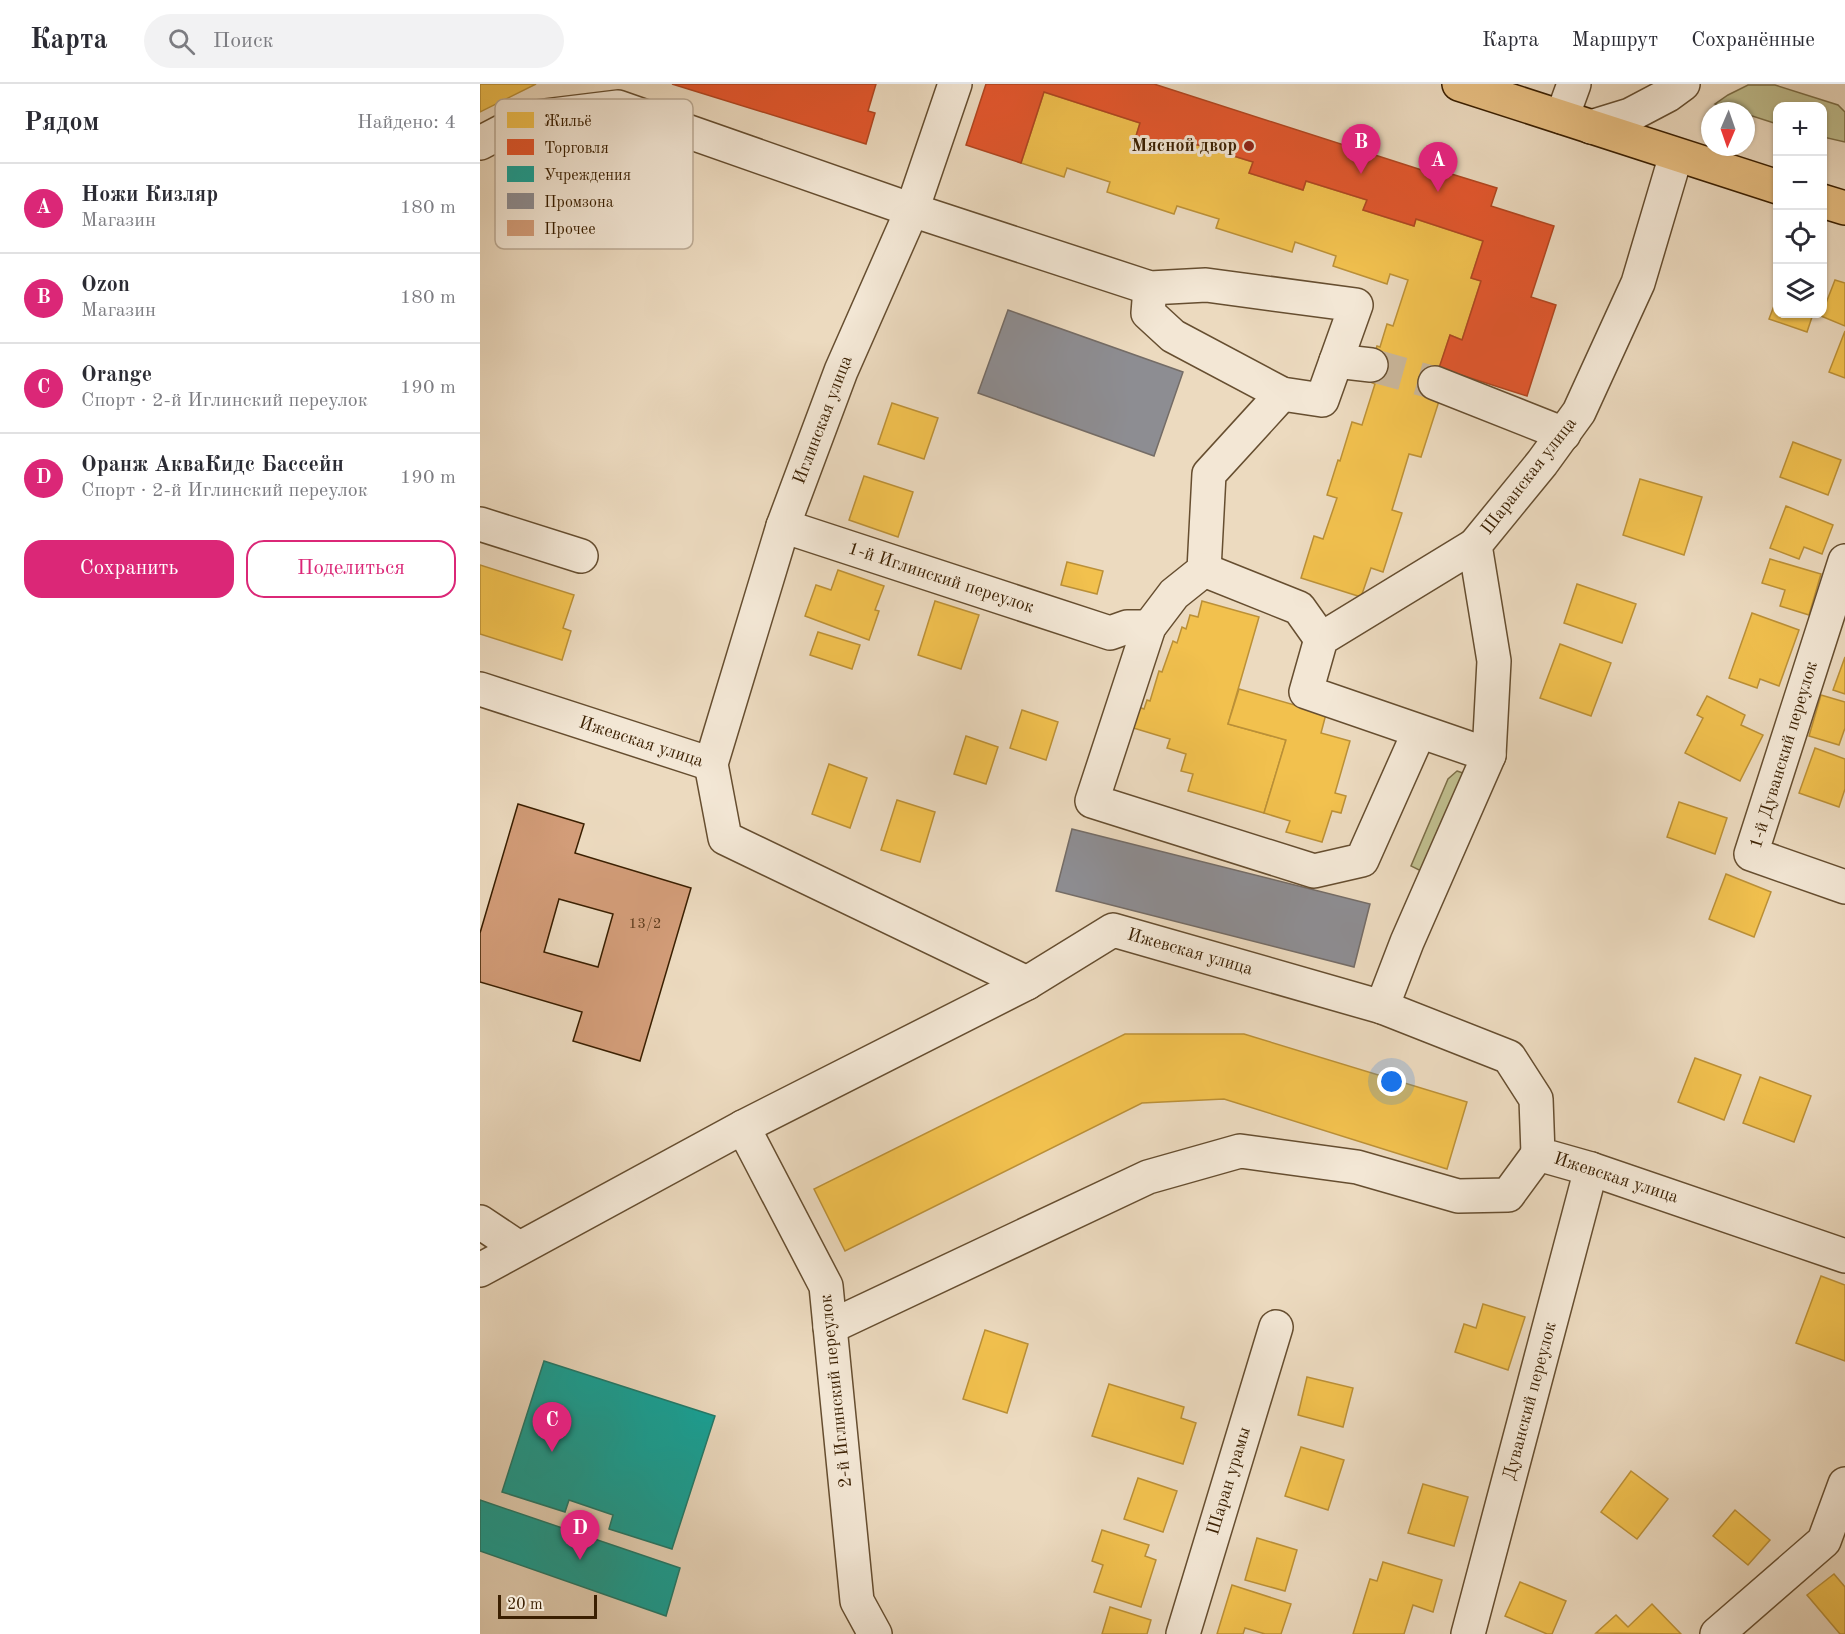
<!DOCTYPE html>
<html lang="ru">
<meta charset="utf-8">
<style>
body{margin:0;font-family:"Old Standard TT",serif;background:#f2f2f3;color:#2b2b33}
.controls{position:absolute;right:18px;top:18px;display:grid;overflow:hidden;border-radius:12px;box-shadow:0 2px 4px #0004}
.controls button{width:54px;height:54px;display:grid;place-items:center;padding:0;border:0;border-bottom:2px solid #e1e1e2;background:#fff;color:#2b2b33;font:30px sans-serif}
.compass{position:absolute;left:1221px;top:18px;width:54px;height:54px;border-radius:50%;background:#fff;box-shadow:0 2px 4px #0004;rotate:182deg}
.scale{position:absolute;left:18px;bottom:15px;width:99px;box-sizing:border-box;padding-left:6px;border:3px solid #3a1f01;border-top:0;font-size:16px;line-height:21px;white-space:nowrap;color:#3a1f01;-webkit-text-stroke:4px #f3e7d5;paint-order:stroke}
.you{position:absolute;left:912px;top:998px;width:21px;height:21px;margin:-15px;border:4px solid #fff;border-radius:50%;background:#1a73e8;box-shadow:0 0 0 9px #1a73e833}
.badge{display:grid;place-items:center;width:39px;height:39px;border-radius:50%;background:#db2777;color:#fff;font-size:20px;font-weight:700}
.pin{position:absolute;translate:-50% -50px;filter:drop-shadow(0 2px 3px #0008)}
.pin::after{content:'';position:absolute;top:32px;width:21px;height:18px;background:inherit;clip-path:polygon(0 0,100% 0,50% 100%)}
.list{margin:0;padding:0;list-style:none}
h2{display:flex;justify-content:space-between;align-items:center;height:78px;margin:0;padding:0 24px;font-size:26px}
h2 small{font-size:20px;font-weight:400;color:#7c7c81}
.list li{display:grid;grid-template-columns:39px 1fr auto;gap:18px;align-items:center;box-sizing:border-box;height:90px;padding:0 24px;border-top:2px solid #e1e1e2}
.list b{display:block;font-size:22px;white-space:nowrap}
.list p{margin:0;font-size:20px;white-space:nowrap;color:#7c7c81}
.list em{font-size:20px;font-style:normal;color:#7c7c81}
.actions{display:flex;gap:12px;padding:18px 24px}
.actions a{flex:1;padding:14px 0;border:2px solid #db2777;border-radius:18px;text-align:center;font-size:21px;color:#db2777}
.actions .main{background:#db2777;color:#fff}
.icon{flex:none;width:33px;height:33px;fill:none;stroke:currentColor;stroke-width:2;stroke-linecap:round;stroke-linejoin:round}
.map{position:relative;flex:none;width:1365px;height:1550px;overflow:hidden}
header{display:flex;align-items:center;gap:36px;box-sizing:border-box;height:84px;padding:0 30px;background:#fff;border-bottom:2px solid #e1e1e2}
header strong{font-size:28px}
nav{display:flex;gap:33px;margin-inline-start:auto;font-size:21px}
.search{width:420px;height:54px;background:#f2f2f3;display:flex;align-items:center;gap:15px;box-sizing:border-box;padding:0 21px;border-radius:33px;color:#7c7c81;font-size:22px}
main{display:flex}
aside{flex:1;background:#fff}
.map>svg:first-child{display:block}
</style>
<header>
<strong>Карта</strong>
<div class="search"><svg class="icon" aria-label="search" viewBox="0 0 24 24"><circle cx="10" cy="10" r="6"/><path d="M15 15l6 6"/></svg>Поиск</div>
<nav><a>Карта</a><a>Маршрут</a><a>Сохранённые</a></nav>
</header>
<main>
<aside>
<h2>Рядом<small>Найдено: 4</small></h2>
<ul class="list">
<li><span class="badge">A</span><div><b>Ножи Кизляр</b><p>Магазин</p></div><em>180 m</em></li>
<li><span class="badge">B</span><div><b>Ozon</b><p>Магазин</p></div><em>180 m</em></li>
<li><span class="badge">C</span><div><b>Orange</b><p>Спорт · 2-й Иглинский переулок</p></div><em>190 m</em></li>
<li><span class="badge">D</span><div><b>Оранж АкваКидс Бассейн</b><p>Спорт · 2-й Иглинский переулок</p></div><em>190 m</em></li>
</ul>
<div class="actions"><a class="main">Сохранить</a><a>Поделиться</a></div>
</aside>
<div class="map">
<svg width="1365" height="1550" viewBox="0 0 1365 1550">
<rect width="100%" height="100%" fill="#ecdabf"/>
<filter id="stains"><feTurbulence type="fractalNoise" baseFrequency=".00333" numOctaves="4"/><feColorMatrix values="0 0 0 0 .2 0 0 0 0 .09 0 0 0 0 .02 0 0 0 .5 -.17"/></filter>
<radialGradient id="worn" r=".72"><stop offset=".6" stop-color="#630" stop-opacity="0"/><stop offset="1" stop-color="#630" stop-opacity=".3"/></radialGradient>
<g fill="#bfbd8d" stroke="#7c6e47" stroke-width="1.5">
<path d="M1268,1H1295L1358,21L1365,28V58L1343,53L1342,22H1298L1297,40L1266,30V27H1257L1235,20L1248,11Z"/>
<path d="M977,687L986,690L947,790L931,782L968,695Z"/>
</g>
<g fill="#f2c14e" stroke="#bb9037" stroke-width="1.5">
<path d="M0,0H56L0,28Z"/>
<path d="M564,8L660,39L656,52L706,68L708,58L773,78L769,89L823,106L826,97L887,116L883,126L934,142L936,135L1003,157L991,194L1001,197L982,256L970,251L951,311L960,314L941,373L929,370L912,426L922,429L903,488L891,484L881,513L821,494L834,452L843,455L857,414L847,411L858,376L860,377L872,338L882,341L895,300L886,296L897,262L900,263L907,240L913,242L928,196L910,190L907,200L853,182L856,172L815,158L812,168L736,144L739,135L697,122L694,130L627,108L630,98L587,84L584,93L541,79Z"/>
<path d="M1355,196L1365,199V242L1341,232Z"/>
<path d="M1298,211V230H1333L1327,248L1289,235Z"/>
<path d="M1365,247V294L1349,288Z"/>
<path d="M412,319L458,334L444,375L398,360Z"/>
<path d="M1313,358L1361,376L1348,411L1300,393Z"/>
<path d="M384,392L433,408L418,453L369,436Z"/>
<path d="M1160,395L1222,413L1204,471L1143,451Z"/>
<path d="M1306,422L1353,441L1342,470L1324,463L1319,475L1290,464Z"/>
<path d="M1290,475L1341,490L1329,531L1300,522L1305,506L1282,499Z"/>
<path d="M587,478L623,487L617,510L581,501Z"/>
<path d="M0,481L94,511L83,544L91,547L82,576L0,550Z"/>
<path d="M358,486L404,502L395,526L399,527L389,556L325,532L336,501L351,506Z"/>
<path d="M1097,500L1156,520L1142,559L1084,539Z"/>
<path d="M455,517L499,531L481,585L438,571Z"/>
<path d="M722,517L779,533L748,640L806,656L784,729L708,707L713,690L701,687L706,670L687,664L690,655L650,643L656,622L664,625L667,616L670,617L679,587L682,588L693,557L697,559L702,543L706,545L710,531L718,533Z"/>
<path d="M1272,529L1319,546L1299,602L1280,595L1277,604L1249,594Z"/>
<path d="M338,548L380,561L372,585L330,571Z"/>
<path d="M1080,560L1131,579L1111,632L1060,614Z"/>
<path d="M1365,573V610L1353,606Z"/>
<path d="M759,605L846,630L841,649L870,657L855,709L866,712L861,729L852,727L842,758L806,748L810,737L784,729L806,656L748,640Z"/>
<path d="M1341,611L1365,618V644L1359,661L1329,652Z"/>
<path d="M1227,612L1265,631L1261,641L1283,651L1260,697L1205,669L1223,634L1217,631Z"/>
<path d="M542,626L578,638L566,676L530,664Z"/>
<path d="M486,652L518,663L506,700L474,690Z"/>
<path d="M1335,664L1365,675V705L1359,723L1319,709Z"/>
<path d="M349,680L387,694L370,744L332,730Z"/>
<path d="M417,716L455,728L440,778L401,766Z"/>
<path d="M1199,718L1247,734L1235,770L1187,753Z"/>
<path d="M1246,790L1291,808L1274,853L1229,835Z"/>
<path d="M645,950H764L987,1018L967,1085L744,1015L662,1019L365,1167L334,1105Z"/>
<path d="M1215,974L1261,991L1244,1036L1198,1018Z"/>
<path d="M1280,993L1331,1012L1314,1058L1263,1039Z"/>
<path d="M1341,1192L1365,1201V1277L1316,1259Z"/>
<path d="M1003,1220L1045,1233L1028,1286L975,1268L984,1240L996,1244Z"/>
<path d="M505,1246L548,1260L527,1329L483,1315Z"/>
<path d="M827,1293L873,1304L863,1343L818,1331Z"/>
<path d="M629,1300L704,1323L701,1334L716,1339L703,1380L612,1352Z"/>
<path d="M821,1363L864,1376L848,1426L805,1412Z"/>
<path d="M1151,1387L1188,1415L1157,1455L1121,1428Z"/>
<path d="M658,1394L697,1407L683,1448L644,1435Z"/>
<path d="M943,1400L988,1413L974,1462L928,1449Z"/>
<path d="M1255,1426L1290,1456L1268,1481L1233,1452Z"/>
<path d="M622,1446L669,1461L665,1472L676,1476L661,1523L614,1508L623,1481L612,1477Z"/>
<path d="M777,1454L817,1466L805,1507L765,1496Z"/>
<path d="M903,1478L962,1496L953,1528L933,1521L924,1550H873L890,1495L897,1497Z"/>
<path d="M1354,1490L1365,1503V1550H1360L1327,1511Z"/>
<path d="M1040,1498L1086,1517L1072,1550H1067L1025,1532Z"/>
<path d="M752,1501L811,1520L801,1550H785L765,1544L763,1550H737Z"/>
<path d="M1172,1520L1201,1550L1116,1549L1136,1531L1148,1543Z"/>
<path d="M630,1523L671,1536L667,1550H622Z"/>
</g>
<g fill="#e4572e" stroke="#b14620" stroke-width="1.5">
<path d="M192,0H396L388,27L395,29L386,60Z"/>
<path d="M506,0H674L951,89L952,84L1017,104L1011,122L1074,142L1051,213L1076,221L1047,312L959,284L970,251L982,256L1001,197L991,194L1003,157L936,135L934,142L883,126L887,116L826,97L823,106L769,89L773,78L708,58L706,68L656,52L660,39L564,8L541,79L486,61Z"/>
</g>
<g fill="#17a398" stroke="#227b6b" stroke-width="1.5">
<path d="M64,1277L235,1332L192,1465L129,1445L133,1431L89,1416L85,1428L22,1408Z"/>
<path d="M0,1416L200,1484L186,1532L0,1467Z"/>
</g>
<g fill="#8d8d92" stroke="#746c66" stroke-width="1.5">
<path d="M528,226L703,288L674,372L498,309Z"/>
<path d="M592,745L890,820L874,883L576,807Z"/>
</g>
<path fill="#d39d79" stroke="#3a1f01" stroke-width="1.5" fill-rule="evenodd" d="M38,720L104,740L95,769L211,804L160,977L93,957L102,928L0,898V849ZM79,815L133,830L118,883L64,868Z"/>
<g fill="none" stroke-linecap="round" stroke-linejoin="round">
<path stroke="#c8b599" stroke-width="33" stroke-dasharray="33 16" stroke-linecap="butt" d="M891,281L955,299"/>
<g stroke="#664e30" stroke-width="36">
<g id="minor">
<path d="M475,0L432,126L361,287L303,442L231,680L245,754L547,899L633,846L902,923L1029,973L1056,1015L1058,1070L1111,1085L1365,1172"/>
<path d="M1082,33L1094,0"/>
<path d="M1111,43L1150,31L1188,11L1203,0"/>
<path d="M0,59L48,34L138,23L432,126L670,204L726,201L876,221L842,316L802,310L693,252L668,229L670,204"/>
<path d="M856,277L891,281"/>
<path d="M955,299L1084,350"/>
<path d="M802,310L729,390L724,486L694,510L669,543L612,717L834,787L882,776L939,648"/>
<path d="M0,440L101,472"/>
<path d="M303,442L630,549L647,543H669"/>
<path d="M995,461L841,555L826,608L1009,671"/>
<path d="M1365,477L1271,770L1365,803"/>
<path d="M724,486L819,524L841,555"/>
<path d="M0,605L231,680"/>
<path d="M902,923L927,858L1009,671L1014,577L995,461L1062,379L1099,328L1158,199L1196,71"/>
<path d="M263,1043L346,1202L377,1517L395,1550"/>
<path d="M0,1138L39,1164"/>
<path d="M0,1186L263,1043L547,899"/>
<path d="M350,1243L668,1093L760,1067L877,1083L978,1112L1028,1111L1058,1070"/>
<path d="M703,1550L796,1243"/>
<path d="M988,1550L1111,1085"/>
<path d="M1237,1550L1344,1457L1365,1400"/>
</g>
</g>
<g stroke="#3a1f01" stroke-width="36">
<g id="major">
<path d="M979,0L1298,103"/>
<path d="M1342,117L1365,124"/>
</g>
</g>
<use href="#minor" stroke="#f3e7d5" stroke-width="33"/>
<use href="#major" stroke="#e6bd80" stroke-width="33"/>
</g>
<circle fill="#8f2418" stroke="#f3e7d5" stroke-width="2" cx="769" cy="62" r="6"/>
<g text-anchor="middle" dominant-baseline="central" stroke-width="6" stroke-linejoin="round" paint-order="stroke">
<g font-size="15" fill="#603e1f">
<text x="165" y="840">13/2</text>
</g>
<g font-size="18" font-weight="bold" fill="#3a1f01" stroke="#f3e7d5" text-anchor="end">
<text x="757" y="62">Мясной двор</text>
</g>
<g font-size="18" fill="#3a1f01" stroke="#f3e7d5">
<text transform="translate(343 336) rotate(-69)">Иглинская улица</text>
<text transform="translate(1049 392) rotate(-52)">Шаранская улица</text>
<text transform="translate(461 494) rotate(18)">1-й Иглинский переулок</text>
<text transform="translate(161 658) rotate(18)">Ижевская улица</text>
<text transform="translate(1304 671) rotate(-73)">1-й Дуванский переулок</text>
<text transform="translate(710 868) rotate(16)">Ижевская улица</text>
<text transform="translate(1136 1094) rotate(18)">Ижевская улица</text>
<text transform="translate(356 1307) rotate(-96)">2-й Иглинский переулок</text>
<text transform="translate(1050 1317) rotate(-75)">Дуванский переулок</text>
<text transform="translate(749 1397) rotate(-73)">Шаран урамы</text>
</g>
</g>
<rect x="15" y="15" width="198" height="150" rx="9" fill="#f3e7d5" stroke="#bcab95" stroke-width="1.5"/>
<rect x="27" y="28" width="27" height="16" fill="#f2c14e"/>
<rect x="27" y="55" width="27" height="16" fill="#e4572e"/>
<rect x="27" y="82" width="27" height="16" fill="#17a398"/>
<rect x="27" y="109" width="27" height="16" fill="#8d8d92"/>
<rect x="27" y="136" width="27" height="16" fill="#d39d79"/>
<g font-size="16" fill="#3a1f01">
<text x="64" y="42">Жильё</text>
<text x="64" y="69">Торговля</text>
<text x="64" y="96">Учреждения</text>
<text x="64" y="123">Промзона</text>
<text x="64" y="150">Прочее</text>
</g>
<rect width="100%" height="100%" filter="url(#stains)"/>
<rect width="100%" height="100%" fill="url(#worn)"/>
</svg>
<div class="controls">
<button>+</button>
<button>−</button>
<button><svg class="icon" aria-label="locate" viewBox="0 0 24 24"><circle cx="12" cy="12" r="6"/><path d="M12 2v4M12 18v4M2 12h4M18 12h4"/></svg></button>
<button><svg class="icon" aria-label="layers" viewBox="0 0 24 24"><path d="M12 4l9 5-9 5-9-5zM3 14l9 5 9-5"/></svg></button>
</div>
<svg class="compass" viewBox="-18 -18 36 36"><path d="M0-13l5 13h-10z" fill="#e53935"/><path d="M0 13l5-13h-10z" fill="#7c7c81"/></svg>
<div class="scale">20 m</div>
<div class="you"></div>
<div class="pin badge" style="left:958px;top:108px">A</div>
<div class="pin badge" style="left:881px;top:90px">B</div>
<div class="pin badge" style="left:72px;top:1368px">C</div>
<div class="pin badge" style="left:100px;top:1476px">D</div>
</div>
</main>
